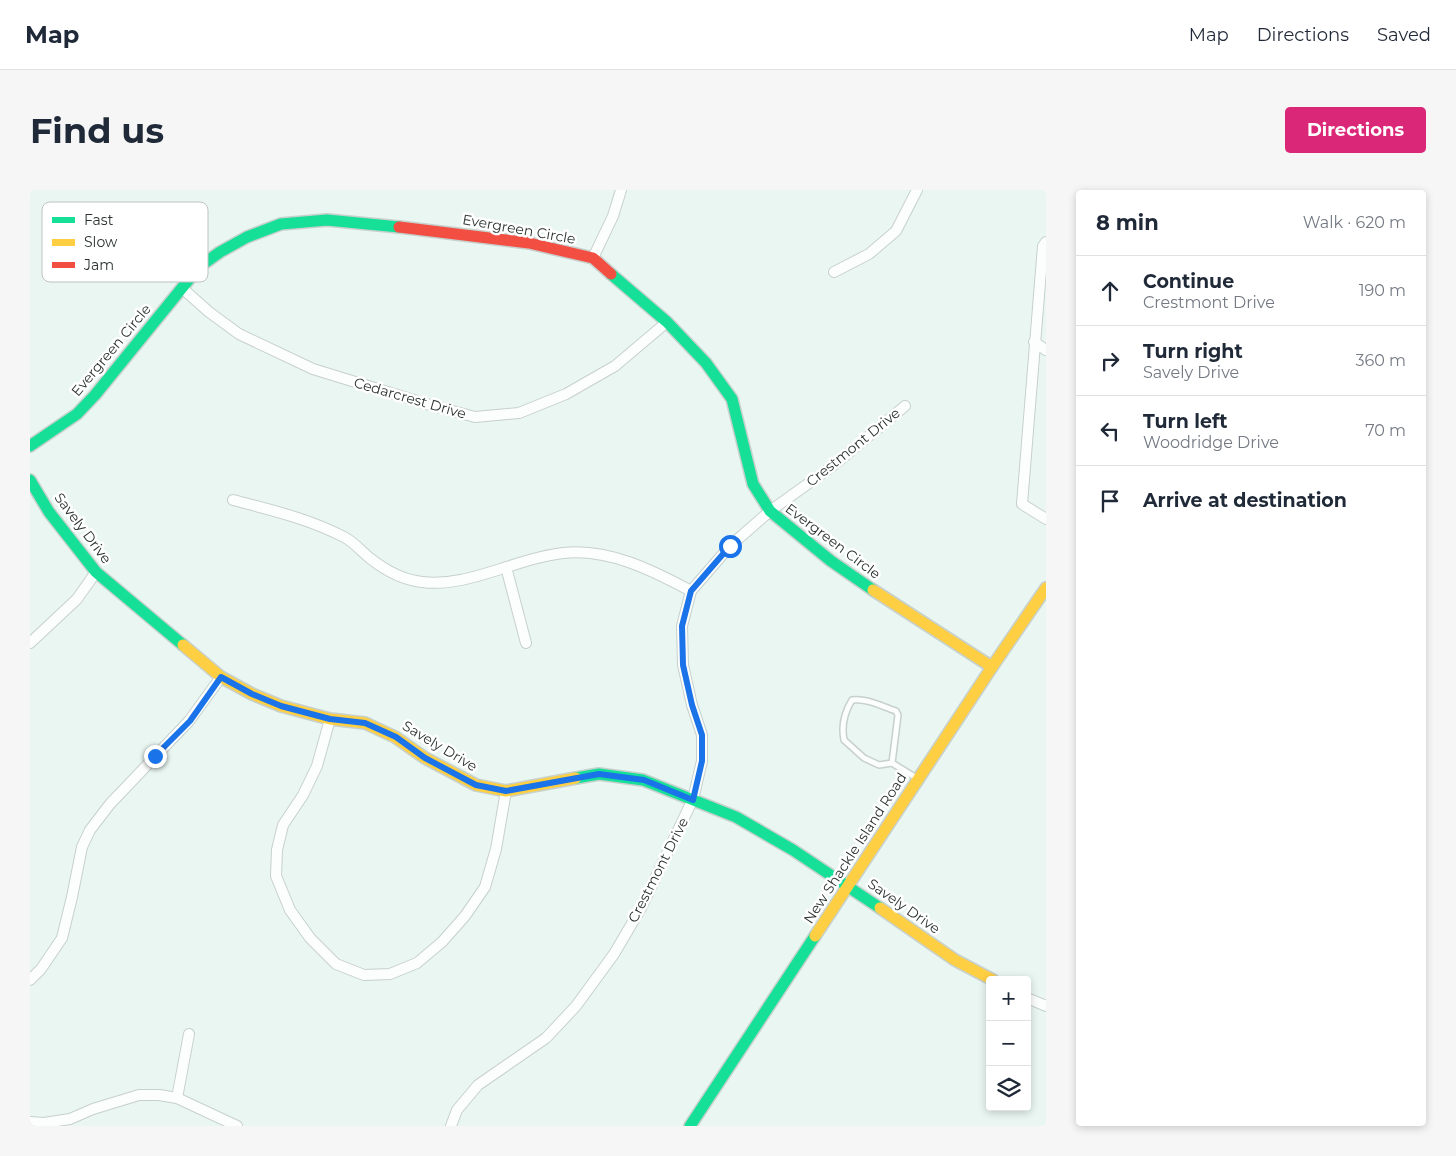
<!DOCTYPE html>
<meta charset="utf-8">
<style>
body{margin:0;font-family:Montserrat,sans-serif;background:#f6f6f7;color:#1f2937}
.controls{position:absolute;right:15px;bottom:15px;display:grid;overflow:hidden;border-radius:5px;box-shadow:0 2px 8px #0003}
.controls button{width:45px;height:45px;display:grid;place-items:center;padding:0;border:0;border-bottom:1px solid #e0e1e3;background:#fff;color:#1f2937;font:25px sans-serif}
.stop{position:absolute;width:15px;height:15px;margin:-11px;border:4px solid #1a73e8;border-radius:50%;background:#fff}
.stop.end{background:#1a73e8;border-color:#fff;box-shadow:0 1px 5px #0008}
.list{margin:0;padding:0;list-style:none}
h2{display:flex;justify-content:space-between;align-items:center;height:65px;margin:0;padding:0 20px;font-size:21px}
h2 small{font-size:16px;font-weight:400;color:#747a83}
.list li{display:grid;grid-template-columns:32px 1fr auto;gap:15px;align-items:center;box-sizing:border-box;height:70px;padding:0 20px;border-top:1px solid #e0e1e3}
.list b{display:block;font-size:19px;white-space:nowrap}
.list p{margin:0;font-size:16px;white-space:nowrap;color:#747a83}
.list em{font-size:16px;font-style:normal;color:#747a83}
.icon{flex:none;width:28px;height:28px;fill:none;stroke:currentColor;stroke-width:2;stroke-linecap:round;stroke-linejoin:round}
.map{position:relative;flex:none;width:1016px;height:936px;overflow:hidden;border-radius:5px}
header{display:flex;align-items:center;gap:30px;box-sizing:border-box;height:70px;padding:0 25px;background:#fff;border-bottom:1px solid #e0e1e3}
header strong{font-size:24px}
nav{display:flex;gap:28px;margin-inline-start:auto;font-size:18px}
.intro{display:flex;align-items:center;justify-content:space-between;box-sizing:border-box;height:120px;padding:0 30px}
h1{margin:0;font-size:35px}
.button{padding:12px 22px;border-radius:5px;background:#db2777;color:#fff;font-size:18px;font-weight:700}
main{display:flex;gap:30px;padding:0 30px}
aside{flex:1;background:#fff;border-radius:5px;box-shadow:0 2px 8px #0003}
.map>svg:first-child{display:block}
</style>
<header>
<strong>Map</strong>
<nav><a>Map</a><a>Directions</a><a>Saved</a></nav>
</header>
<div class="intro"><h1>Find us</h1><a class="button">Directions</a></div>
<main>
<div class="map">
<svg width="1016" height="936" viewBox="0 0 1016 936">
<rect width="100%" height="100%" fill="#e9f6f2"/>
<g fill="none" stroke-linecap="round" stroke-linejoin="round">
<g stroke="#c7d0cd" stroke-width="8">
<path id="lane" d="M862,573L868,525L866,521C851,516 837,508 822,510C814,523 811,535 814,550L834,568L849,575L862,573L888,589"/>
</g>
<g stroke="#c7d0cd" stroke-width="12">
<g id="street">
<path d="M1016,52L1013,56L992,314L1016,329"/>
<path d="M563,68L583,26L591,0"/>
<path d="M804,82L839,64L866,41L887,0"/>
<path d="M152,98L179,122L209,144L283,179L400,215L445,227L489,223L536,204L585,176L637,132"/>
<path d="M1004,152L1016,160"/>
<path d="M203,310C241,320 280,329 314,347C324,352 332,362 341,369C355,380 374,390 392,392C421,396 451,385 477,377C495,371 514,365 533,363C578,358 622,380 661,401"/>
<path d="M476,377L496,453"/>
<path d="M0,453L47,409L66,382"/>
<path d="M300,529L287,576L273,605L253,635L247,660L246,686L260,720L280,748L306,774L334,785L360,784L387,773L412,752L435,726L455,697L466,659L476,601"/>
<path d="M0,790L11,779L32,748L42,707L52,657L60,640L80,614L159,531L191,487"/>
<path d="M997,808L1016,816"/>
<path d="M147,908L159,844"/>
<path d="M0,932L14,933L40,929L63,919L109,905H129L147,908L207,936"/>
<path d="M421,936L427,920L448,895L516,848L546,816L584,764L611,718L663,609L672,571V545L662,515L653,475L652,436L661,401L700,356L740,321L804,275L875,216"/>
</g>
</g>
<g stroke="#c7d0cd" stroke-width="14">
<g id="fast">
<path d="M581,84L637,132L676,173L702,209L723,294L740,321L801,371L843,400"/>
<path d="M0,256L47,224L65,205L169,77L190,62L217,47L251,34L297,30L369,37"/>
<path d="M0,290L19,322L66,382L153,455"/>
<path d="M546,588L569,584L613,590L706,627L763,660L850,718"/>
<path d="M660,936L785,746"/>
</g>
</g>
<g stroke="#c7d0cd" stroke-width="14">
<g id="slow">
<path d="M843,400L962,477"/>
<path d="M153,455L191,487L222,504L251,516L300,529L335,533L365,547L395,568L446,595L476,601L546,588"/>
<path d="M850,718L925,770L963,790"/>
<path d="M785,746L962,477L1016,398"/>
</g>
</g>
<g stroke="#c7d0cd" stroke-width="14">
<path id="jam" d="M369,37L499,53L563,68L581,84"/>
</g>
<use href="#lane" stroke="#fcfefd" stroke-width="5"/>
<use href="#street" stroke="#fcfefd" stroke-width="10"/>
<use href="#fast" stroke="#16e098" stroke-width="11"/>
<use href="#slow" stroke="#ffcf43" stroke-width="11"/>
<use href="#jam" stroke="#f24e42" stroke-width="11"/>
</g>
<g fill="none" stroke-linecap="round" stroke-linejoin="round">
<path stroke="#1a73e8" stroke-width="6" d="M125,566L160,531L191,487L222,504L251,516L300,529L335,533L366,547L395,568L446,595L476,601L569,584L614,590L663,610L672,571V545L662,515L653,475L652,436L661,401L700,356"/>
</g>
<g text-anchor="middle" dominant-baseline="central" stroke-width="5" stroke-linejoin="round" paint-order="stroke">
<g font-size="14" fill="#2a3330" stroke="#fff">
<text transform="translate(489 39) rotate(10)">Evergreen Circle</text>
<text transform="translate(81 160) rotate(-50)">Evergreen Circle</text>
<text transform="translate(380 208) rotate(16)">Cedarcrest Drive</text>
<text transform="translate(823 257) rotate(-39)">Crestmont Drive</text>
<text transform="translate(53 338) rotate(53)">Savely Drive</text>
<text transform="translate(803 351) rotate(37)">Evergreen Circle</text>
<text transform="translate(410 556) rotate(31)">Savely Drive</text>
<text transform="translate(825 658) rotate(-57)">New Shackle Island Road</text>
<text transform="translate(628 680) rotate(-63)">Crestmont Drive</text>
<text transform="translate(874 716) rotate(35)">Savely Drive</text>
</g>
</g>
<rect x="12" y="12" width="166" height="80" rx="8" fill="#fff" stroke="#bfc2c1" stroke-width="1"/>
<rect x="22" y="27" width="23" height="6" fill="#16e098"/>
<rect x="22" y="49" width="23" height="7" fill="#ffcf43"/>
<rect x="22" y="72" width="23" height="6" fill="#f24e42"/>
<g font-size="14" fill="#2a3330">
<text x="54" y="35">Fast</text>
<text x="54" y="57">Slow</text>
<text x="54" y="80">Jam</text>
</g>
</svg>
<div class="controls">
<button>+</button>
<button>−</button>
<button><svg class="icon" aria-label="layers" viewBox="0 0 24 24"><path d="M12 4l9 5-9 5-9-5zM3 14l9 5 9-5"/></svg></button>
</div>
<div class="stop" style="left:700px;top:356px"></div>
<div class="stop end" style="left:125px;top:566px"></div>
</div>
<aside>
<h2>8 min<small>Walk · 620 m</small></h2>
<ul class="list">
<li><svg class="icon" aria-label="ahead" viewBox="0 0 24 24"><path d="M12 20V5M6 11l6-6 6 6"/></svg><div><b>Continue</b><p>Crestmont Drive</p></div><em>190 m</em></li>
<li><svg class="icon" aria-label="right" viewBox="0 0 24 24"><path d="M7 20v-9h11M14 6l5 5-5 5"/></svg><div><b>Turn right</b><p>Savely Drive</p></div><em>360 m</em></li>
<li><svg class="icon" aria-label="left" viewBox="0 0 24 24"><path d="M17 20v-9H6M10 6l-5 5 5 5"/></svg><div><b>Turn left</b><p>Woodridge Drive</p></div><em>70 m</em></li>
<li><svg class="icon" aria-label="arrive" viewBox="0 0 24 24"><path d="M6 21V4h12l-3 4 3 4H6"/></svg><div><b>Arrive at destination</b></div></li>
</ul>
</aside>
</main>
